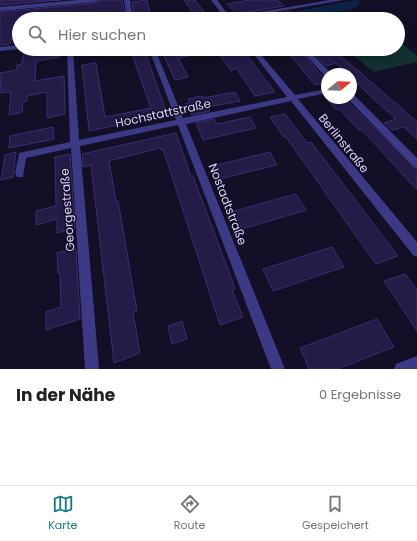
<!DOCTYPE html>
<html lang="de">
<meta charset="utf-8">
<style>
body{margin:0;font-family:Poppins,sans-serif;background:#f6f6f6;color:#222}
.compass{position:absolute;left:321px;top:68px;width:36px;height:36px;border-radius:50%;background:#fff;box-shadow:0 2px 10px #0003;rotate:71deg}
.list{margin:0;padding:0;list-style:none}
h2{display:flex;justify-content:space-between;align-items:center;height:52px;margin:0;padding:0 16px;font-size:17px}
h2 small{font-size:13px;font-weight:400;color:#767676}
.icon{flex:none;width:22px;height:22px;fill:none;stroke:currentColor;stroke-width:2;stroke-linecap:round;stroke-linejoin:round}
.map{position:relative;flex:none;width:417px;height:369px;overflow:hidden}
.search{position:absolute;background:#fff;box-shadow:0 2px 10px #0003;left:12px;right:12px;top:12px;height:44px;display:flex;align-items:center;gap:10px;box-sizing:border-box;padding:0 14px;border-radius:22px;color:#767676;font-size:15px}
.sheet{height:116px;background:#fff}
nav{display:flex;justify-content:space-around;align-items:center;box-sizing:border-box;height:56px;border-top:1px solid #e0e0e0;background:#fff;font-size:11px;color:#767676}
nav a{display:grid;justify-items:center;gap:2px}
nav .on{color:#137a85}
.map>svg:first-child{display:block}
</style>
<div class="map">
<svg width="417" height="369" viewBox="0 0 417 369">
<rect width="100%" height="100%" fill="#130f26"/>
<path fill="#12302f" d="M398,41L417,55V62L374,72L345,49H398Z"/>
<path fill="#0c2248" d="M356,0L360,1L355,9L306,17L297,11Z"/>
<g fill="#241b47" stroke="#3b2d73">
<path d="M0,0H61L0,5Z"/>
<path d="M99,0H122L125,14L83,19H49L50,14L21,17L10,44L0,45V12L95,3Z"/>
<path d="M147,0L150,13H134L132,2Z"/>
<path d="M184,0H195L208,17L197,19Z"/>
<path d="M250,0H277L284,6L237,14L227,4Z"/>
<path d="M290,11L300,19H245Z"/>
<path d="M24,49H60V57L36,61L35,81L64,76L65,114L47,118V92L27,96V101L23,102L22,112L9,115L11,92L1,93L0,73L17,70V65L22,64Z"/>
<path d="M133,49H144L167,114L89,131L82,65L96,63L105,117L151,108L133,57L136,56Z"/>
<path d="M161,49H197L198,54L178,58L188,77L175,80Z"/>
<path d="M216,49H242L275,92L255,96L236,68L231,71Z"/>
<path d="M285,49H299L327,82L315,85Z"/>
<path d="M309,49H332L355,68L417,122V139L404,127L392,130L384,123L396,119L351,78V74H347L336,63L326,66Z"/>
<path d="M235,92L240,101L208,107L210,111L192,115L185,104L190,103L188,99L202,96L203,98Z"/>
<path d="M340,98H344L417,170V190L362,130H359L339,109H336L328,101Z"/>
<path d="M285,114L307,143L311,142L398,256L376,264L286,137H284L270,117Z"/>
<path d="M250,117L256,128L203,140L196,123L214,119L217,124Z"/>
<path d="M53,127L54,139L9,148L10,136Z"/>
<path d="M176,133L191,176H193L232,280L235,289L232,290L243,317L220,325L163,149L161,150L160,148L109,161L116,201H118L137,311L133,312L140,353L114,363L91,165L83,167L82,154Z"/>
<path d="M16,152L13,177L1,180L5,155Z"/>
<path d="M270,152L277,165L219,179L213,166Z"/>
<path d="M70,154L75,228L57,233V219L36,225V211L56,206L55,157Z"/>
<path d="M296,194L306,210L242,229L234,211Z"/>
<path d="M332,247L344,267L273,291L263,269Z"/>
<path d="M76,248L80,319L46,330V312L61,307L60,272L58,273L57,253Z"/>
<path d="M405,274L417,290V331L384,281Z"/>
<path d="M377,319L394,347L338,369H309L300,348Z"/>
<path d="M182,321L187,339L172,344L168,326Z"/>
</g>
<g fill="none" stroke-linecap="round" stroke-linejoin="round">
<path fill="#3d3a85" fill-rule="evenodd" d="M129,15L131,16L130,17L112,19H99L101,18Z"/>
<g fill="#3d3a85" fill-rule="evenodd">
<path d="M78,0H98L95,2L0,11V7Z"/>
<path d="M124,0H130L133,19H127Z"/>
<path d="M211,0H217L230,17L330,0H343L236,19H223L225,18Z"/>
<path d="M19,45V49L0,51V47Z"/>
<path d="M67,49H73L79,140L176,120L149,49H155L183,118L287,97L250,49H256L295,95L327,89V93L298,99L417,242V257L413,255L291,101L186,124L285,369H271L178,125L80,146L99,369H85L71,148L26,158L23,177H17L15,174L19,153L70,142Z"/>
<path d="M300,49H307L332,74L325,76Z"/>
<path d="M351,95H354L417,158V168L414,167L348,99L351,98Z"/>
<path d="M417,356V369H394L396,364Z"/>
</g>
</g>
<g text-anchor="middle" dominant-baseline="central" stroke-width="3" stroke-linejoin="round" paint-order="stroke">
<g font-size="12" fill="#d9d4ff" stroke="#130f26">
<text transform="translate(163 113) rotate(-12)">Hochstattstraße</text>
<text transform="translate(344 143) rotate(51)">Berlinstraße</text>
<text transform="translate(228 204) rotate(69)">Nostadtstraße</text>
<text transform="translate(67 210) rotate(-94)">Georgestraße</text>
</g>
</g>
</svg>
<svg class="compass" viewBox="-18 -18 36 36"><path d="M0-13l5 13h-10z" fill="#e53935"/><path d="M0 13l5-13h-10z" fill="#767676"/></svg>
<div class="search"><svg class="icon" aria-label="search" viewBox="0 0 24 24"><circle cx="10" cy="10" r="6"/><path d="M15 15l6 6"/></svg>Hier suchen</div>
</div>
<section class="sheet">
<h2>In der Nähe<small>0 Ergebnisse</small></h2>
<ul class="list">
</ul>
</section>
<nav>
<a class="on"><svg class="icon" aria-label="map" viewBox="0 0 24 24"><path d="M3 6l6-2 6 2 6-2v14l-6 2-6-2-6 2zM9 4v14M15 6v14"/></svg>Karte</a>
<a><svg class="icon" aria-label="directions" viewBox="0 0 24 24"><path d="M12 3l9 9-9 9-9-9zM9 14v-3h6M13 9l2 2-2 2"/></svg>Route</a>
<a><svg class="icon" aria-label="saved" viewBox="0 0 24 24"><path d="M7 4h10v16l-5-4-5 4z"/></svg>Gespeichert</a>
</nav>
